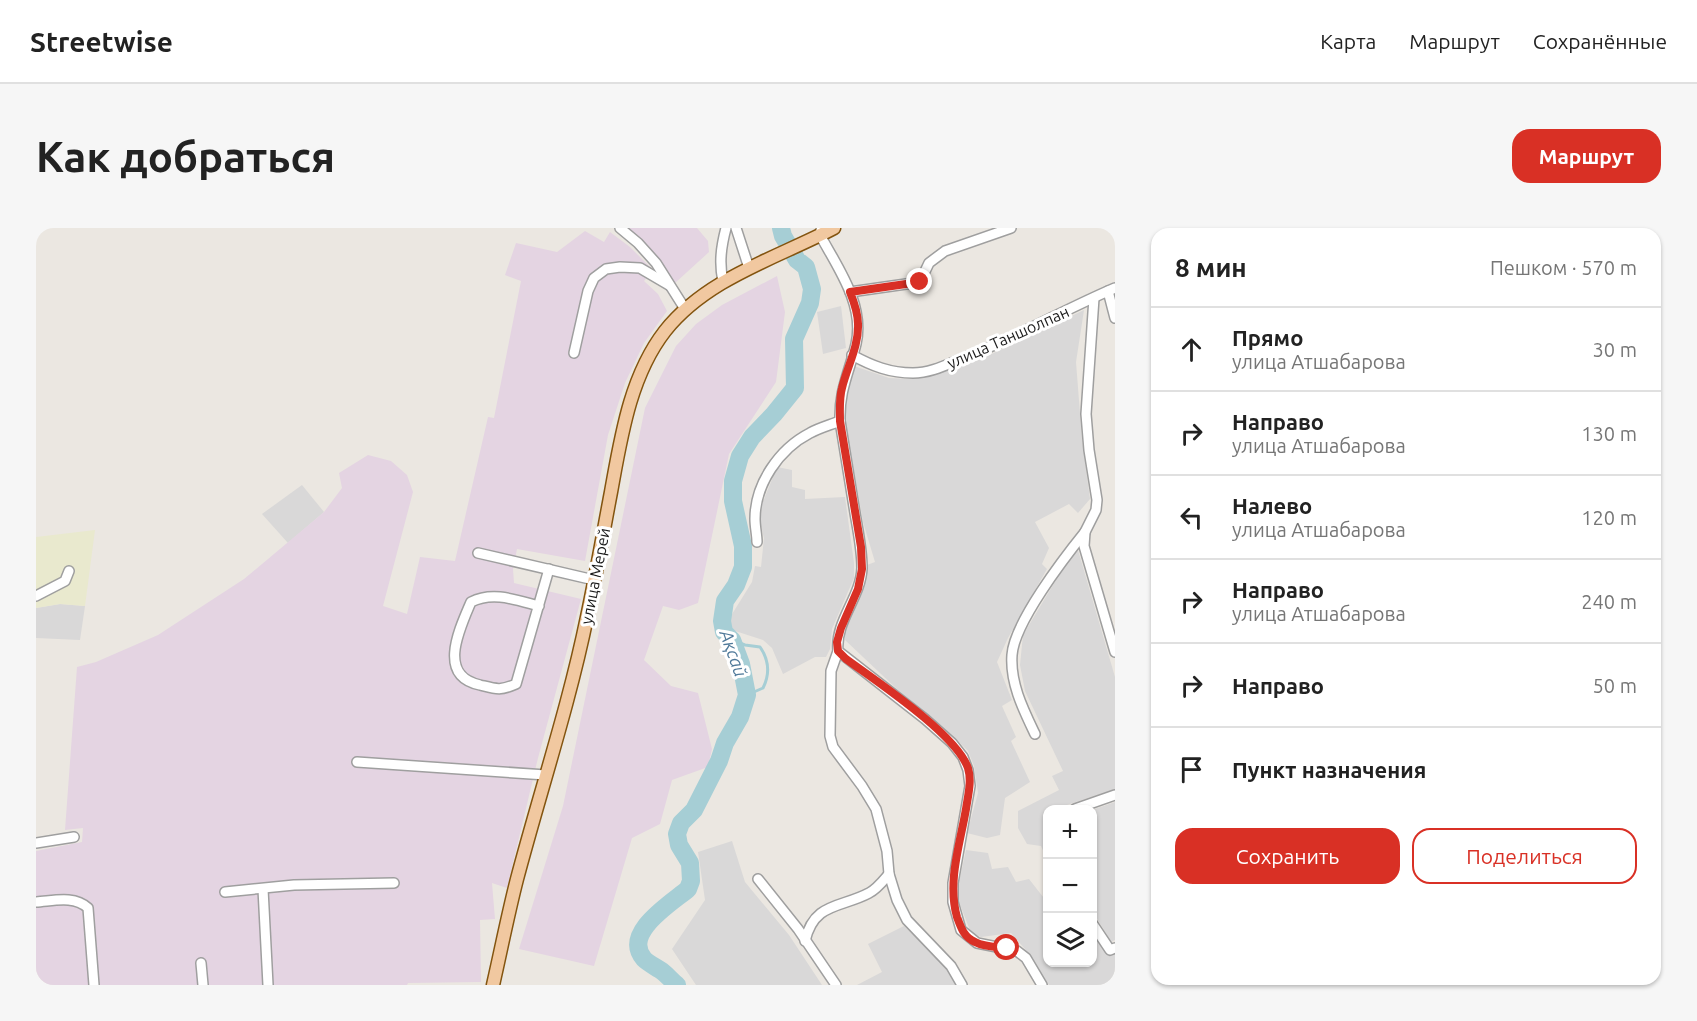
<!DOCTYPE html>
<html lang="ru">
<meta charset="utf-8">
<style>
body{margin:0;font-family:Ubuntu,sans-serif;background:#f6f6f6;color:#222}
.controls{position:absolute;right:18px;bottom:18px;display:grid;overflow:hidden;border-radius:12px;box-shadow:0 2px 4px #0004}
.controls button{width:54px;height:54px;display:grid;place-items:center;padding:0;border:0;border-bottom:2px solid #e0e0e0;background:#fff;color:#222;font:30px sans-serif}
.stop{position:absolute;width:18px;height:18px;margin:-14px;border:4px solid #d93025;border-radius:50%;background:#fff}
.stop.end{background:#d93025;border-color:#fff;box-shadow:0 2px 6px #0008}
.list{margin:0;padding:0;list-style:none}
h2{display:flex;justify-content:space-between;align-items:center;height:78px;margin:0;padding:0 24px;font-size:26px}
h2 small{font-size:20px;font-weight:400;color:#767676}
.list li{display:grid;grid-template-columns:39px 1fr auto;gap:18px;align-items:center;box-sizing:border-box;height:84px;padding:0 24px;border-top:2px solid #e0e0e0}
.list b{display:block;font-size:22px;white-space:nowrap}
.list p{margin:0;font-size:20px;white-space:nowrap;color:#767676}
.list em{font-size:20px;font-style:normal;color:#767676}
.actions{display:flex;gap:12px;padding:18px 24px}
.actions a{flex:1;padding:14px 0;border:2px solid #d93025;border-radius:18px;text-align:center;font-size:21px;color:#d93025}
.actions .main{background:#d93025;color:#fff}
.icon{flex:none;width:33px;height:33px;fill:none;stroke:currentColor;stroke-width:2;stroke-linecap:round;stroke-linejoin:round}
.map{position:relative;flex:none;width:1079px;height:757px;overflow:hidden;border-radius:18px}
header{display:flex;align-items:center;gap:36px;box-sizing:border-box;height:84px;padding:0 30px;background:#fff;border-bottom:2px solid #e0e0e0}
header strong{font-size:28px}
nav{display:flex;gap:33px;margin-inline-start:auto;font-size:21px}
.intro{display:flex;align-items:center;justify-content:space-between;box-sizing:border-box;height:144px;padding:0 36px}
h1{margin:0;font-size:42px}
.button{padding:15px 27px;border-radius:18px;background:#d93025;color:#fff;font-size:21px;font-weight:700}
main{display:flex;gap:36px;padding:0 36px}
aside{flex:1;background:#fff;border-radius:18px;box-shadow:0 2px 4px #0004}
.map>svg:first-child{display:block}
</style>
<header>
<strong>Streetwise</strong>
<nav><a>Карта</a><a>Маршрут</a><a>Сохранённые</a></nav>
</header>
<div class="intro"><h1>Как добраться</h1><a class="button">Маршрут</a></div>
<main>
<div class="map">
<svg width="1079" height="757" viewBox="0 0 1079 757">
<rect width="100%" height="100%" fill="#ebe7e1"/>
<g fill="#d9d8d8">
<path d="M805,78L810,120L787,126L781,84Z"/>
<path d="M1048,82L1040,134L1046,211L1054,271L1042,285L1033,276L999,294L1013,320L1006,336L1011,341L972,410L961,434L976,472L966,478L980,509L975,513L994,554L969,570L964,607L951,610L931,605L942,565L938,538L932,523L920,511L863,463L809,412V404L828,356L831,337L839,334L827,294L809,191V175L811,159L818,138L853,150L876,151L894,148L945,131Z"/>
<path d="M741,239L756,242V259L769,262V271L809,269L818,335V350L796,401L794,421L790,429H779L747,446L736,420L727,412L693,401V391L716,354L719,338L725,339L728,310L724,294L726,276Z"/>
<path d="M266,257L288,284L252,315L226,286Z"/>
<path d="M1042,322L1079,449V561L1031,577L1032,581L1011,582V631L1005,618L991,616L982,600V583L1023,562L1016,548L1027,543L989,463L984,437L987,407L1026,342Z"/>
<path d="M24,376L49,378L44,412L0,410V380Z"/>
<path d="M1079,574V712L1075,714L1057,684L1056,582Z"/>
<path d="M696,613L709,654L753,707L786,757H660L636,721L669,672L662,624Z"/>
<path d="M930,622L952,625L956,641L972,639L980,654L993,651L1011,674V734H1056L1057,703L1073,728L1079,725V757H1013L989,721L975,705L945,709L935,705L923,674V654Z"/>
<path d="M868,698L913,743L920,757H821L846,744L832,716Z"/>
</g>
<g fill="#e4d4e2">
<path d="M592,0H661L672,13L673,24L639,55L622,29Z"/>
<path d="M549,3L568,14L574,4L594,19L617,42L608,53L622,66L631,83L608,115L589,155L572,207L549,333L481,321L477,341L478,355L545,371L502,530L471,660L456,655L459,691L444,692L445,754L372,755L371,757H0V623L46,614L47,600L29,602L41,439L60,434L122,407L208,351L288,284L306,260L303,245L332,227L355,233L371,247L377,264L347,378L371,386L384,329L419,333L452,189L458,190L485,53L469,47L480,15L521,24Z"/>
<path d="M741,48L749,84L740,154L693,226L662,375L643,382L627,378L608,432L635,458L662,465L676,521L672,539L636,552L624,596L596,610L558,738L483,721L527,578L609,180L640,118L660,96L686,77Z"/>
</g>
<path fill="#e9e9ce" d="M59,302L49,378L24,376L0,380V309Z"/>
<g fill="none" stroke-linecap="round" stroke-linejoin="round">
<path stroke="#a6ced5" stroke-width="3" d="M696,412L709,417L724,419C733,432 734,446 727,460L711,467"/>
<path stroke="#a6ced5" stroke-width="18" d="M641,757C636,753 632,748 627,744C622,740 613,736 608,731C586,705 634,676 652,661L655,653L654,635L643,617L641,606L645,595L658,582L683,533L689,515L704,489L711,467L705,436L696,412L688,404L686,393L689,373L700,357L707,339V318L697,273V253L704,228L716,209L738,186L759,160L758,111L774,75L776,61L770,39L761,32L747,8L745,0"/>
<g stroke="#9f9f9f" stroke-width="12">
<g id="minor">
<path d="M584,0L602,15L620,35L649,81"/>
<path d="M700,0L713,40"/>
<path d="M785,2L784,7C802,40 829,77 820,116C813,145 803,162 804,193C809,224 814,254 819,285C822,303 826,321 826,340C825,369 799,393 802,423L889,491L916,515L927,529L932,542L934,558L917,655V674L925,702L941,715L981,723L990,730L1006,757"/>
<path d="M687,54C683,35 685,19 690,0"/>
<path d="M1072,63L1079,90"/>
<path d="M814,64L884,54L893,35L909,23L975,0"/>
<path d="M1058,70L1050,186L1053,222L1061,272L1060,282L1049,304L1048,318L1079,424"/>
<path d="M538,125L552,63L558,50L570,41L584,39L604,40L633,57"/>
<path d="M816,127C836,138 854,145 877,145C894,145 910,137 925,131C978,111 1027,82 1079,60"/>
<path d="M721,314C721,307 719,299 719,291C719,256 743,221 774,205C783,200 794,197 804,193"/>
<path d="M442,325L558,352"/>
<path d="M0,368L29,353L33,343"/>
<path d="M503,378C480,372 457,363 435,374C423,402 401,448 444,457C460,461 464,463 480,456L513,341"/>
<path d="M802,423L795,443L794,508L797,519L826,558L840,581L851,623L853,646L861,672L871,692L915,738L926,757"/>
<path d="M999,506C987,481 974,455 976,427C978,395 1028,330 1049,304"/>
<path d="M321,534L510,547"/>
<path d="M1039,581L1079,567"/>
<path d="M0,615L38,609"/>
<path d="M722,651L762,701L800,757"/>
<path d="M227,661L232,757"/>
<path d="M189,664L258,657L358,655"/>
<path d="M0,674C17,673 38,667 52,680L58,757"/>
<path d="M1056,695L1074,722L1079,720"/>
<path d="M769,713C778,674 805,680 833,665C841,661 847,653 853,646"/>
<path d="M165,735L167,757"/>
</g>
</g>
<g stroke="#83540f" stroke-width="15">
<path id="major" d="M457,757C465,722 472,686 481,651C504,564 533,477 551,389C560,347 567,306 575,264C585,209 594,148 629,103C671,50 741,30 798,0"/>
</g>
<use href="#minor" stroke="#fff" stroke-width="9"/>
<use href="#major" stroke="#f1c8a0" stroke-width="12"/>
</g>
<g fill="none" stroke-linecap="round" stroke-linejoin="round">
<path stroke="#d93025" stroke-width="8" d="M884,54L814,64C818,74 822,85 822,96C823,118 811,139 806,160C803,171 804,182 804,193L825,319L826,341L822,361L805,400L801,414L802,423L810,431C840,453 920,506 932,540C936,553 932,567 930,581C924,616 911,654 921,689C925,700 928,709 939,714C948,719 961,719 971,720"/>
</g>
<g text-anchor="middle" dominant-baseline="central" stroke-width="6" stroke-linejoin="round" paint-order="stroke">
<g font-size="16" fill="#1b1b1b" stroke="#fff">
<text transform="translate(972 109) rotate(-24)">улица Таншолпан</text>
<text transform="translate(559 348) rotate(-79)">улица Мерей</text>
</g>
<g font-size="18" font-style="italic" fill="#4f7999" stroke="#fff">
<text transform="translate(698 425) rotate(70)">Ақсай</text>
</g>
</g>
</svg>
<div class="controls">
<button>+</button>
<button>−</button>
<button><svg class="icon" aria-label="layers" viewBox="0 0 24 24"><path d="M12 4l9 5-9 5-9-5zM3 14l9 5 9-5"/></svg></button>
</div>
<div class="stop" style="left:971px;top:720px"></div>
<div class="stop end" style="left:884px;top:54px"></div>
</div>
<aside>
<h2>8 мин<small>Пешком · 570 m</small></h2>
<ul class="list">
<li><svg class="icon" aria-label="ahead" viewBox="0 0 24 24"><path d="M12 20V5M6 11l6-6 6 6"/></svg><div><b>Прямо</b><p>улица Атшабарова</p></div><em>30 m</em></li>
<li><svg class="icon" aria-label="right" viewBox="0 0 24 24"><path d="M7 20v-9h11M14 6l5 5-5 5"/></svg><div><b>Направо</b><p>улица Атшабарова</p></div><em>130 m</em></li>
<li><svg class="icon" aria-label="left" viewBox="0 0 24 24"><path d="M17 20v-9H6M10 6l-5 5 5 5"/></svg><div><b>Налево</b><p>улица Атшабарова</p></div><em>120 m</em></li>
<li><svg class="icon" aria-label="right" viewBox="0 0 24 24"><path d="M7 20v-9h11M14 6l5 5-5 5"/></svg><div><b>Направо</b><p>улица Атшабарова</p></div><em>240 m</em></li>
<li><svg class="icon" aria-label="right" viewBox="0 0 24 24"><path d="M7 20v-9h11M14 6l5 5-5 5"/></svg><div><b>Направо</b></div><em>50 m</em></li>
<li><svg class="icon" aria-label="arrive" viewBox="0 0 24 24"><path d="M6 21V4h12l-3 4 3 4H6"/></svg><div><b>Пункт назначения</b></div></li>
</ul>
<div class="actions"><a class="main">Сохранить</a><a>Поделиться</a></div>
</aside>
</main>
